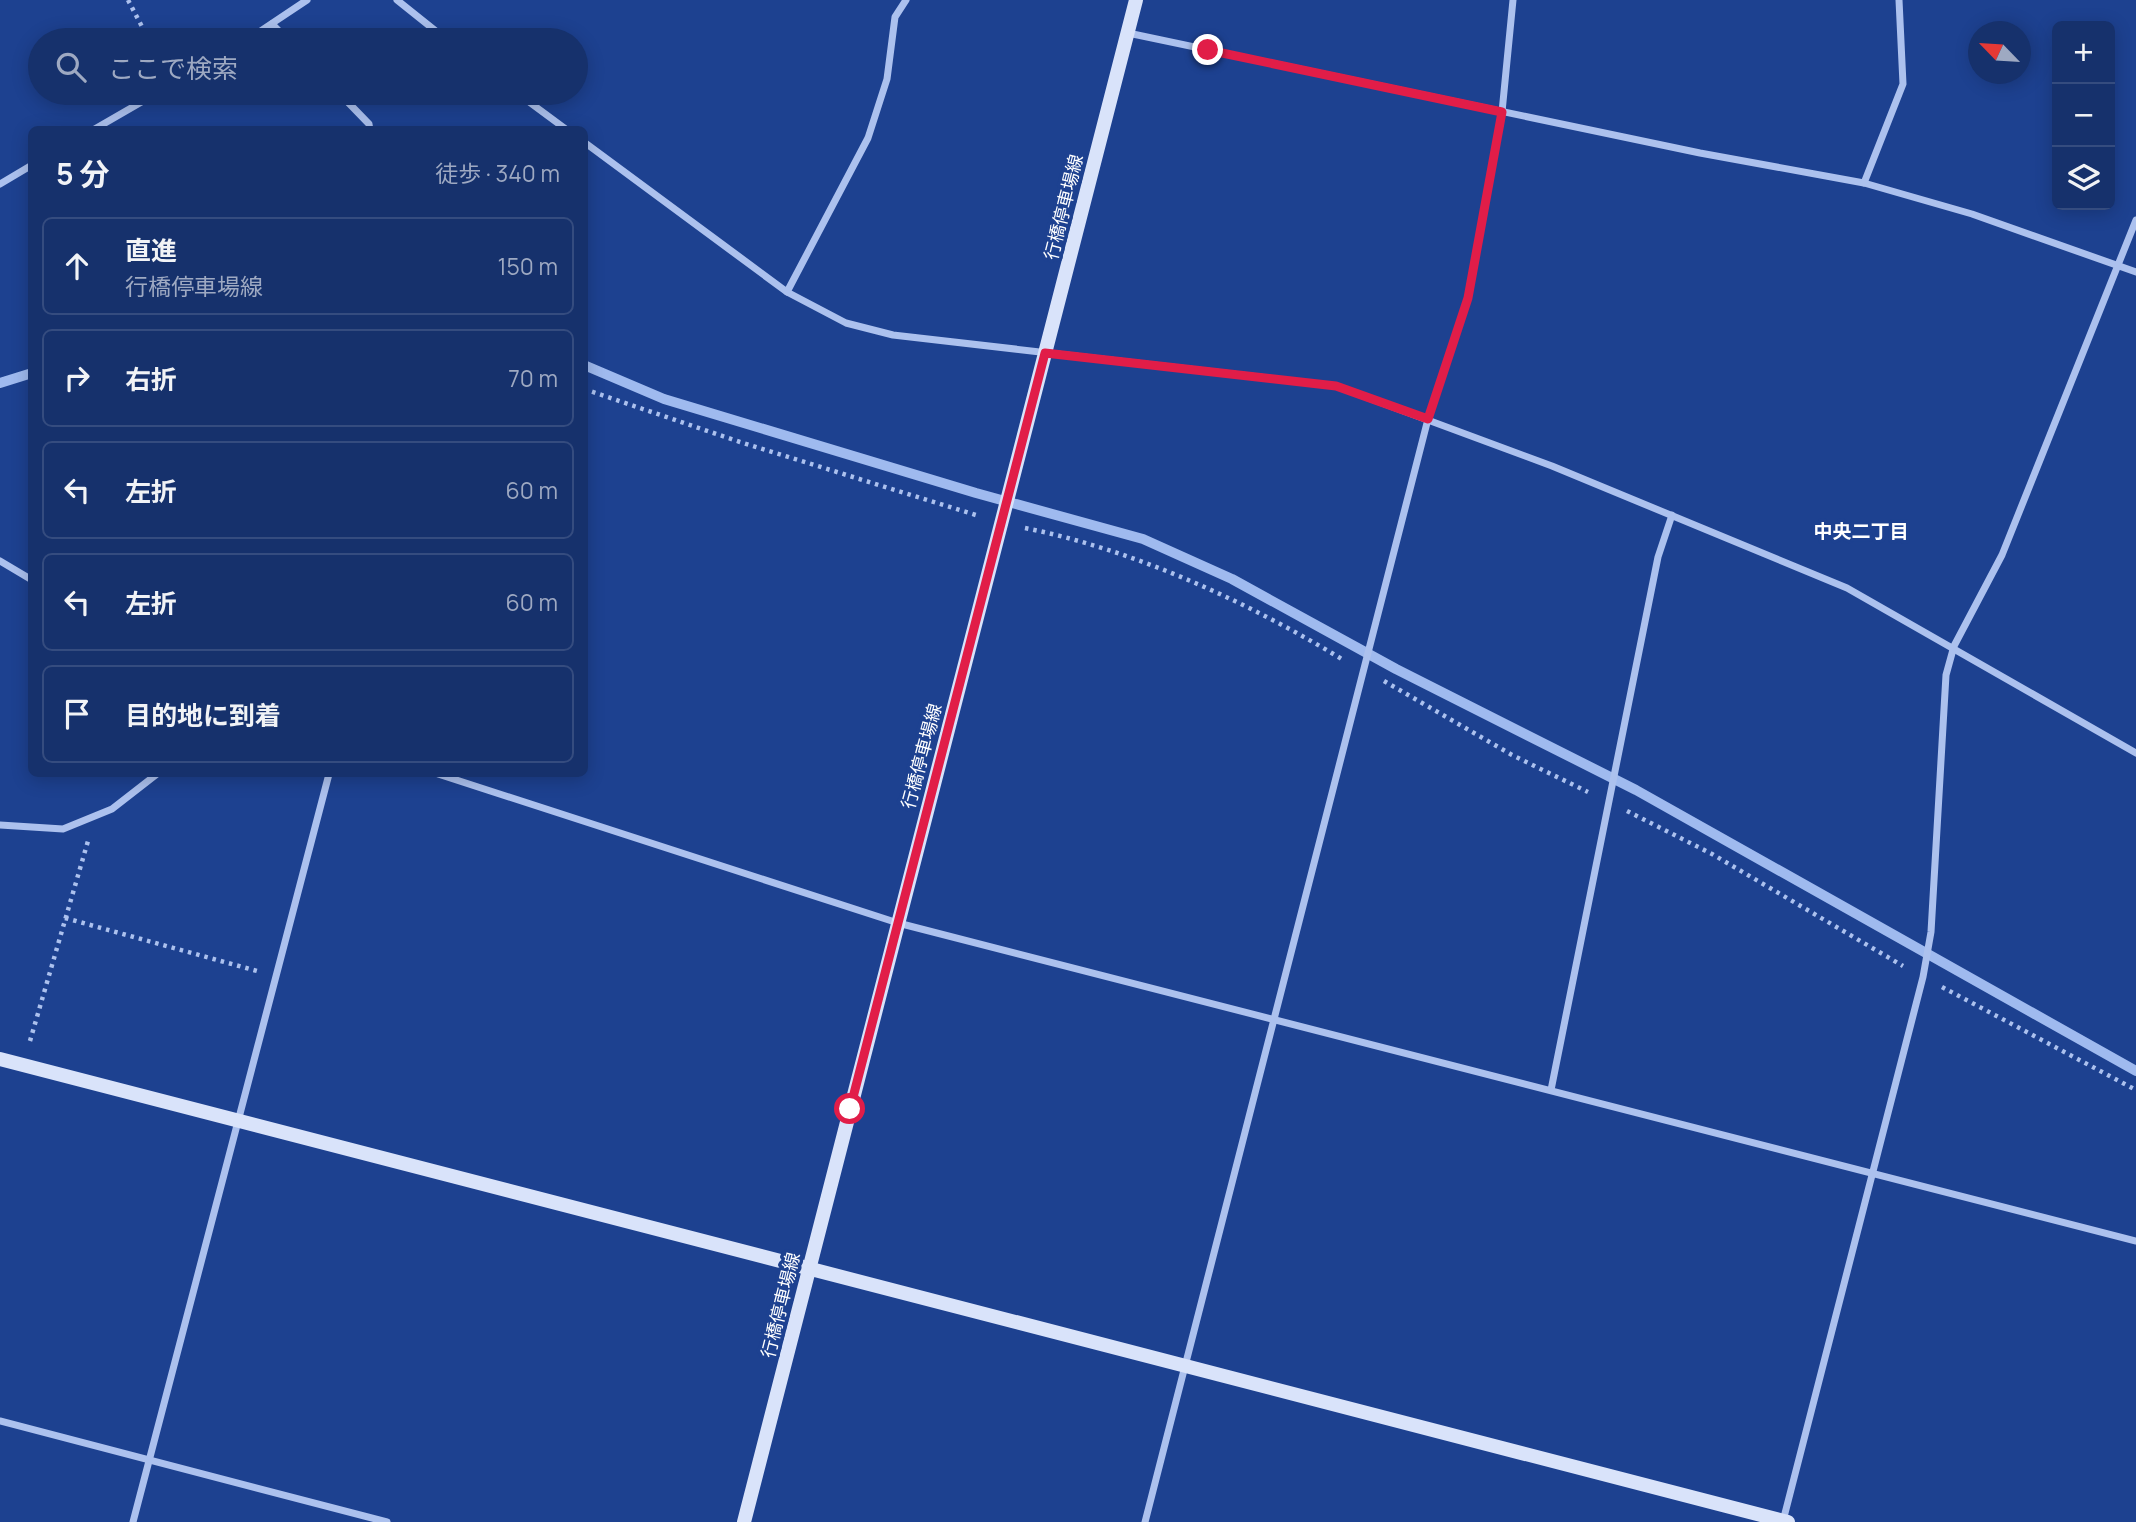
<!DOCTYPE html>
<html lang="ja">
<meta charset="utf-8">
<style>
body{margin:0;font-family:Manrope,"Noto Sans JP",sans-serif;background:#1f3972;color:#f1f3f6}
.controls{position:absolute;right:21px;top:21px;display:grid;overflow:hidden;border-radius:10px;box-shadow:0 4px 18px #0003}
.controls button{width:63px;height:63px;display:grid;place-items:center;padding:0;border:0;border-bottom:2px solid #354c7f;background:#16316c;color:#f1f3f6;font:35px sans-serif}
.compass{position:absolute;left:1968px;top:21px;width:63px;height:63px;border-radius:50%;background:#16316c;box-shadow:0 4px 18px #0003;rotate:295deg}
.stop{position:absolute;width:21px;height:21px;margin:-16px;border:5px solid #e11d48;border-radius:50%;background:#fff}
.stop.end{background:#e11d48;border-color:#fff;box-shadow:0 2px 7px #0008}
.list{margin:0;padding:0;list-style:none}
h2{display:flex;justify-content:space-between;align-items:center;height:91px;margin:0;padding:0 28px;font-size:30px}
h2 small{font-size:23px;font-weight:400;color:#9ea9c2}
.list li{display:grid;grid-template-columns:46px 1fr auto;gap:21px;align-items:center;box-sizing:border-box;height:98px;margin:0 14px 14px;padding:0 14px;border:2px solid #354c7f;border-radius:10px}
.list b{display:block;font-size:26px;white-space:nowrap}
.list p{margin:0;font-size:23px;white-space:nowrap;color:#9ea9c2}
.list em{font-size:23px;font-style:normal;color:#9ea9c2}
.icon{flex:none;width:38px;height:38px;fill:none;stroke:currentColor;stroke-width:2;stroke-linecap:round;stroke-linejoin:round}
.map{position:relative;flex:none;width:2136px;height:1522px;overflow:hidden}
.search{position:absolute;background:#16316c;box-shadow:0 4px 18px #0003;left:28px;top:28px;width:560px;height:77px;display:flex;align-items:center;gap:18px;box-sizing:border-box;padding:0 24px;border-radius:38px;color:#9ea9c2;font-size:26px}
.panel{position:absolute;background:#16316c;box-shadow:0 4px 18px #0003;left:28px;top:126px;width:560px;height:651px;border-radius:10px}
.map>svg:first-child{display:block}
</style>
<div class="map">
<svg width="2136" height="1522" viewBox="0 0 2136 1522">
<rect width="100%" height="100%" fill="#1d4190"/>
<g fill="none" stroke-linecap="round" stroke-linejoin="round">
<g stroke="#9fbaef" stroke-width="10">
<path d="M584,365L664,399L976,493L1143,539L1232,579L1396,669L1636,790L2136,1071"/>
<path d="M0,383L32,373"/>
</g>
<g stroke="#acc1ee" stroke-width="4.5" stroke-dasharray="3.5 5" stroke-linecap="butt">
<path d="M128,0L149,40"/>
<path d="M584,389L740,442L979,516"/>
<path d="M1025,528C1135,550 1250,603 1345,661"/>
<path d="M1384,681L1512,755L1588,792"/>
<path d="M1627,811L1712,854L1903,966"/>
<path d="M65,918L257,971"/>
<path d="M1942,987L2136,1090"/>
<path d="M30,1041L88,841"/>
</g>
<g stroke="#acc1ee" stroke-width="7">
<path d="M397,0L447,40"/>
<path d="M272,24L288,40"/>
<path d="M1128,33L1700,153L1864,183L1972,214L2136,272"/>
<path d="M247,40L307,0"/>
<path d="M339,93L369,124L370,130"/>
<path d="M517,93L567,130"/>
<path d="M93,130L157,93"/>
<path d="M584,142L787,292L846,323L893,335L1336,386L1552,466L1847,588L2136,753"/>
<path d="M1864,183L1903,84L1899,0"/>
<path d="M0,184L32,165"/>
<path d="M787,292L868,138L887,79L895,17L906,0"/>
<path d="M0,561L32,580"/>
<path d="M438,774L898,923L2136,1241"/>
<path d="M0,825L63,829L112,809L157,774"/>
<path d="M1551,1090L1658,557L1672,515"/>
<path d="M0,1421L387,1522"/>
<path d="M1783,1521L1923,977L1931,932L1946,675L1954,646L2002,555L2136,220"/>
<path d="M133,1522L329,774"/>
<path d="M1145,1522L1428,419L1468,298L1502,112L1513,0"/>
</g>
<g stroke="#d9e3fa" stroke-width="14">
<path d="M0,1059L1788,1522"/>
<path d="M744,1522L1136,0"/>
</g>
</g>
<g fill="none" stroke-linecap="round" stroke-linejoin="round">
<path stroke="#e11d48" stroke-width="9" d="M850,1109L1045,353L1336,386L1428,419L1468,298L1502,112L1208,50"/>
</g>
<g text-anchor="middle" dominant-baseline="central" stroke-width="7" stroke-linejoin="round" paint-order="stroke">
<g font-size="18" fill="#fff" stroke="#1d4190">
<text transform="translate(1063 207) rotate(-76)">行橋停車場線</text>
<text transform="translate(921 756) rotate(-75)">行橋停車場線</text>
<text transform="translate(780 1305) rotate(-76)">行橋停車場線</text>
</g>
<g font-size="19" font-weight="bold" fill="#fff" stroke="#1d4190">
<text x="1861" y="531">中央二丁目</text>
</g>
</g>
</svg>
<div class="controls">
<button>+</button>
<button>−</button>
<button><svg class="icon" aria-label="layers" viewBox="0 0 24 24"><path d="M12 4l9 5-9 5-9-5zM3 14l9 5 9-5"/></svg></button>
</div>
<svg class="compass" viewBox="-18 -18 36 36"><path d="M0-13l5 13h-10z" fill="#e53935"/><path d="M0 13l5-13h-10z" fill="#9ea9c2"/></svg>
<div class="stop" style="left:850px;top:1109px"></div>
<div class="stop end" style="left:1208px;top:50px"></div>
<div class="search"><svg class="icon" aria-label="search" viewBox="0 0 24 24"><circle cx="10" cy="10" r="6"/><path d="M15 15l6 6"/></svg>ここで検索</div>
<section class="panel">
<h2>5 分<small>徒歩 · 340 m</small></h2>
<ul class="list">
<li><svg class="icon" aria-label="ahead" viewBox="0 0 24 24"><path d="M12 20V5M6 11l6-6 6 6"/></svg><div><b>直進</b><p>行橋停車場線</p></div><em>150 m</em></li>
<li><svg class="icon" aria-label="right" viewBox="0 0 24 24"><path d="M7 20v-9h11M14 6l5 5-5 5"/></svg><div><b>右折</b></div><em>70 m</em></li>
<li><svg class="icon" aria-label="left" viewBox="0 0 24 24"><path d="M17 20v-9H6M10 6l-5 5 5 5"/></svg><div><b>左折</b></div><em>60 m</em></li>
<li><svg class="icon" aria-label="left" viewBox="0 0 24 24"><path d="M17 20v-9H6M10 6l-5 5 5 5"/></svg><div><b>左折</b></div><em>60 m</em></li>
<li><svg class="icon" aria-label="arrive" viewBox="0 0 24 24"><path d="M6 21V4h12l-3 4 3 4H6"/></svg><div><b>目的地に到着</b></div></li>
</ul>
</section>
</div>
